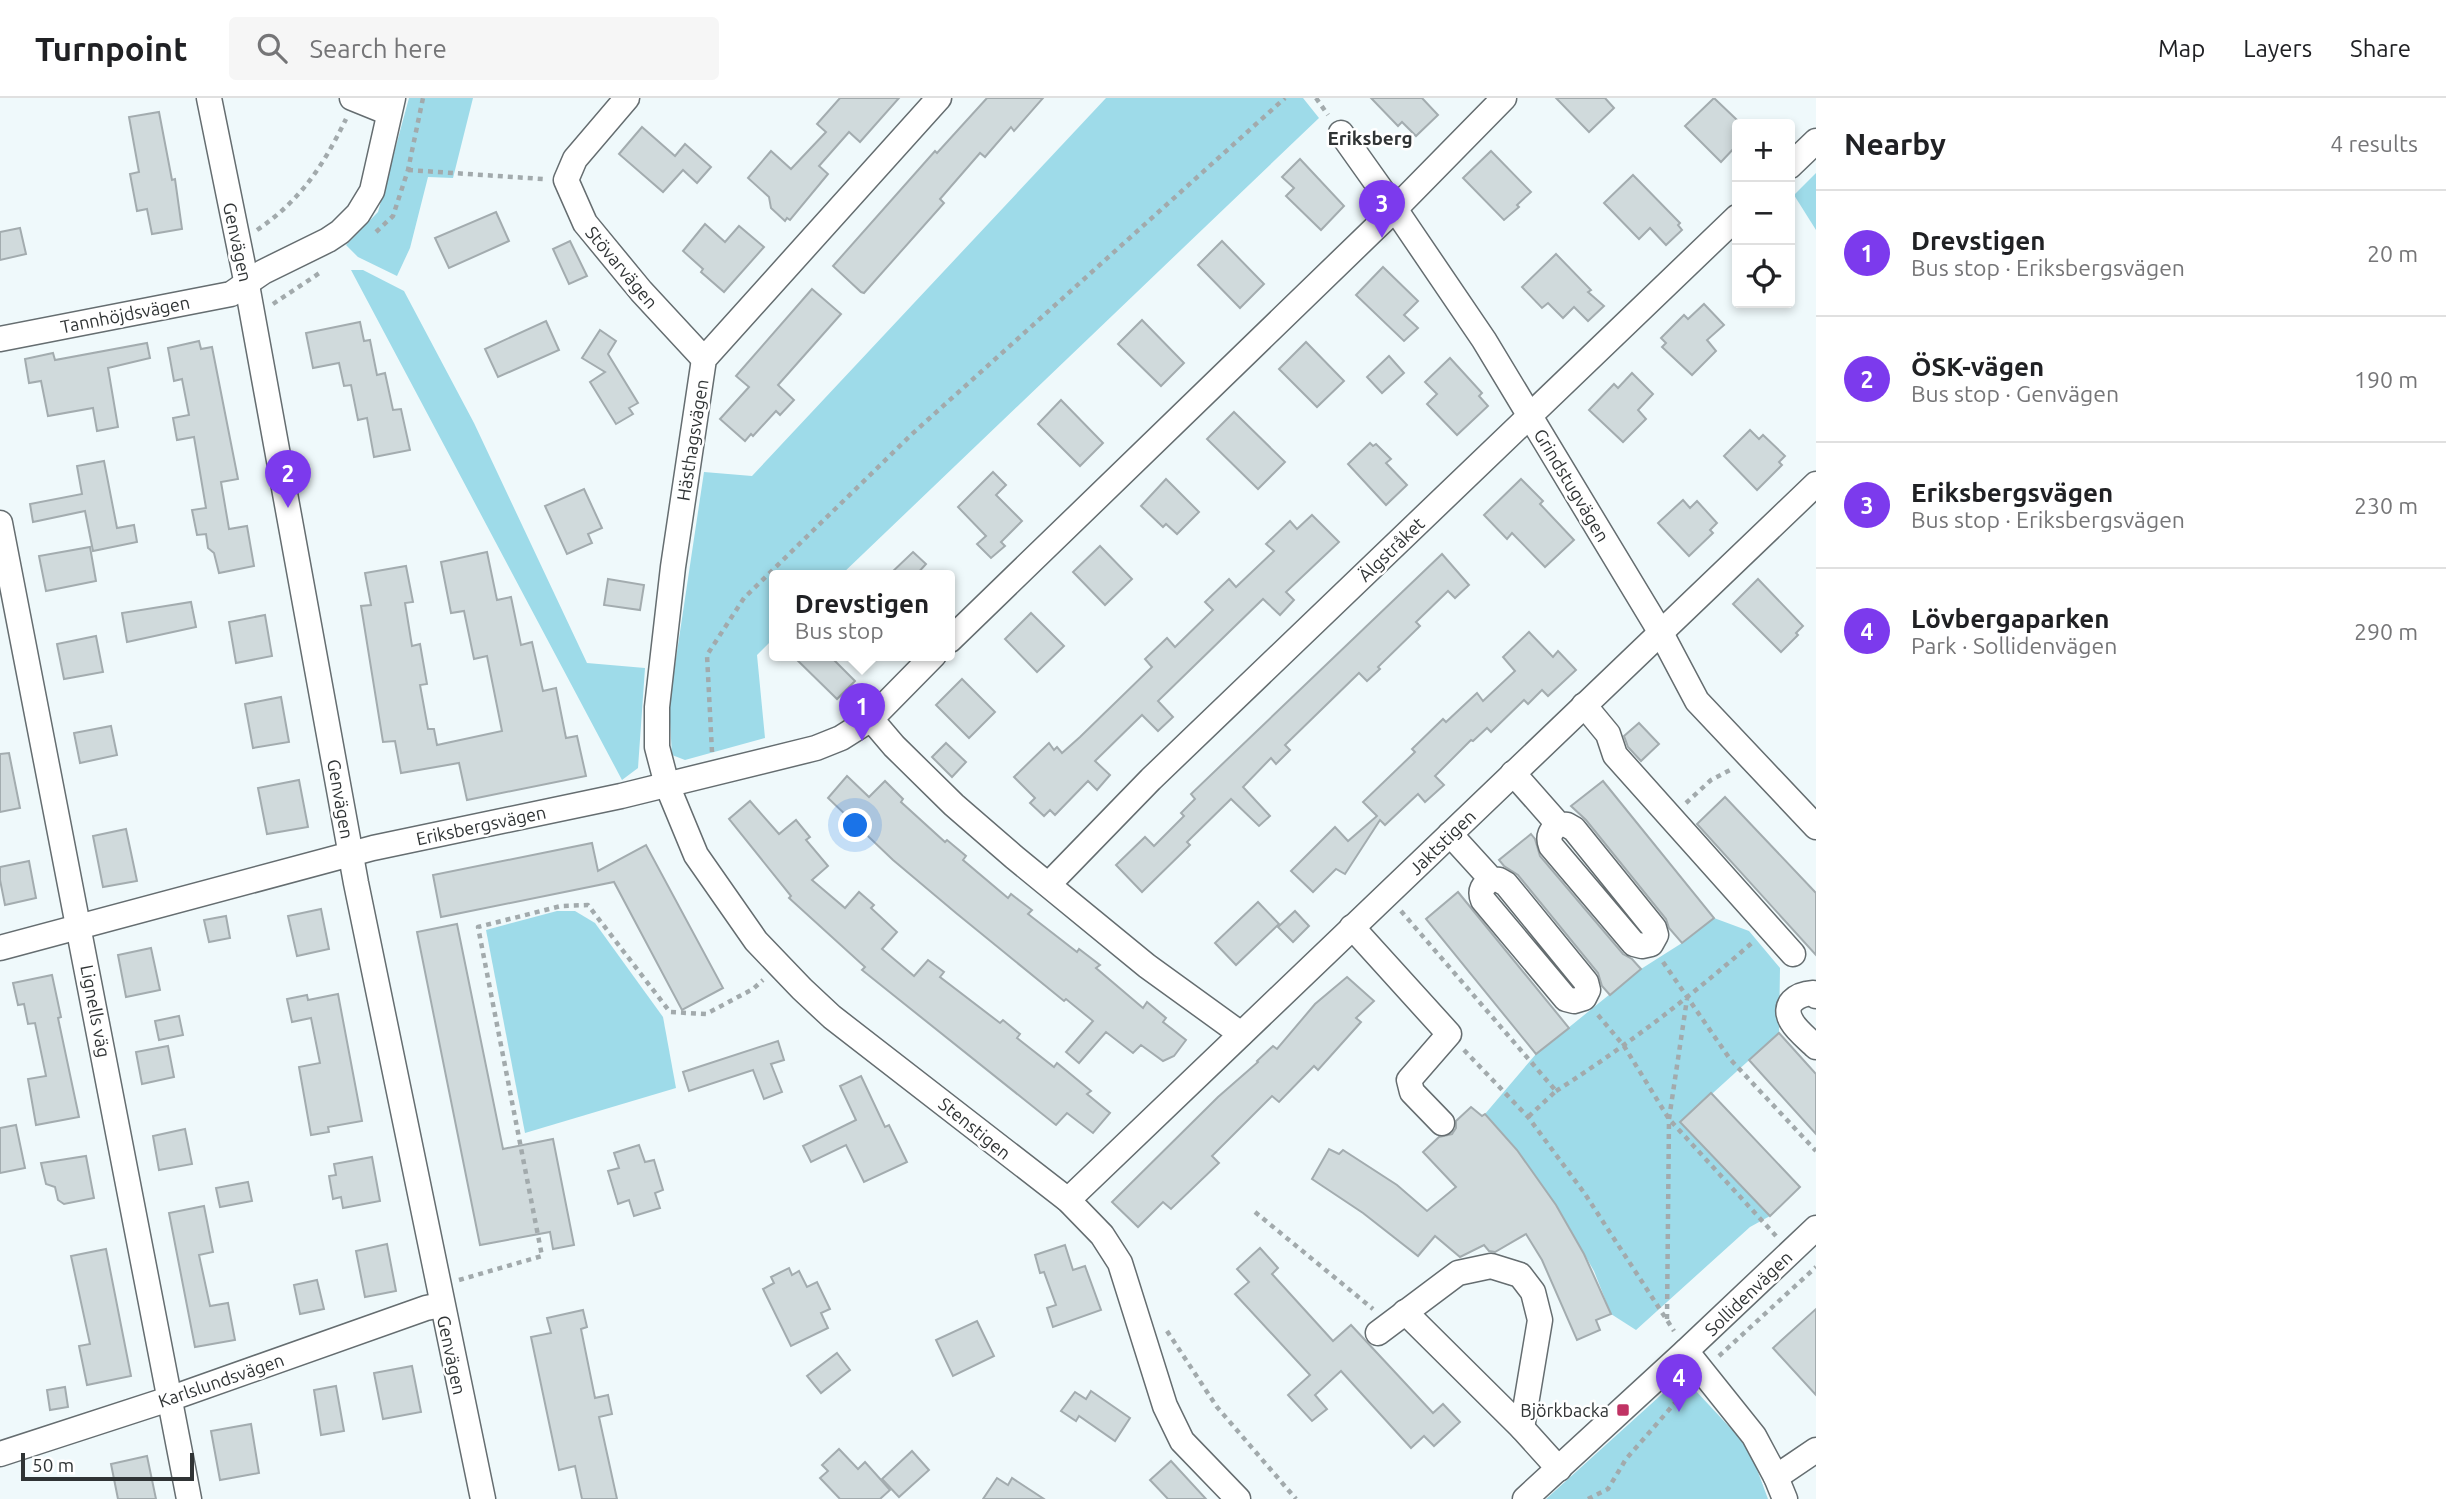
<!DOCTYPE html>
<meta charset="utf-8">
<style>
body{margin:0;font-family:Ubuntu,sans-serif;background:#f6f6f6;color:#202124}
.controls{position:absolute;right:21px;top:21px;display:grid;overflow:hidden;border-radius:7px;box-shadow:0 4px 10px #0003}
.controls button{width:63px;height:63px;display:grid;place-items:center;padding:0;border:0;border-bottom:2px solid #e0e0e0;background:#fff;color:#202124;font:35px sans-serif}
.scale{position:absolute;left:21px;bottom:18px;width:173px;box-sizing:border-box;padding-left:7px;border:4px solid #303435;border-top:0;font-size:19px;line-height:24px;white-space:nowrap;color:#303435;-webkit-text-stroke:5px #fff;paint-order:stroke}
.you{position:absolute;left:856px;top:728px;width:24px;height:24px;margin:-18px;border:5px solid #fff;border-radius:50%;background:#1a73e8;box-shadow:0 0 0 10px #1a73e833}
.badge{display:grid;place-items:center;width:46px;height:46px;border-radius:50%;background:#7c3aed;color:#fff;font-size:23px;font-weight:700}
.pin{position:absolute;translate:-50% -58px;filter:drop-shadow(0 2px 4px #0008)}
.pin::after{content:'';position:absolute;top:37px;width:24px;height:21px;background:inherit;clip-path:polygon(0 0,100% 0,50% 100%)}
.popup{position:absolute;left:769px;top:472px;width:186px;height:91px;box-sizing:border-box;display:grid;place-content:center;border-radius:7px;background:#fff;filter:drop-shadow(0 2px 5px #0005);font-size:23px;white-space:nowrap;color:#757577}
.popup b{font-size:26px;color:#202124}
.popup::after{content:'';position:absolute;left:50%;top:100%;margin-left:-14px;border:14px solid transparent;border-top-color:#fff}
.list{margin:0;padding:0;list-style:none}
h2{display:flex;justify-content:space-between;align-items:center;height:91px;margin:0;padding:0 28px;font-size:30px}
h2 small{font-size:23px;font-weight:400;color:#757577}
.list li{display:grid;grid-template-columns:46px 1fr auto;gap:21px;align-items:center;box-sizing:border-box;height:126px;padding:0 28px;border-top:2px solid #e0e0e0}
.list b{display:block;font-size:26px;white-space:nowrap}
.list p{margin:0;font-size:23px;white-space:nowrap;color:#757577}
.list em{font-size:23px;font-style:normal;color:#757577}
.icon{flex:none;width:38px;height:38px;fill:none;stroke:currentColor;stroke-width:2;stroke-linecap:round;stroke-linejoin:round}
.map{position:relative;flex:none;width:1816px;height:1401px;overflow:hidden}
header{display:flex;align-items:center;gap:42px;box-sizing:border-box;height:98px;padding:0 35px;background:#fff;border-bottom:2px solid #e0e0e0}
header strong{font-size:33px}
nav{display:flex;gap:38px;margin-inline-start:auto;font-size:24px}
.search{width:490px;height:63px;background:#f6f6f6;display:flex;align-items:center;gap:18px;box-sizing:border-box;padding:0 24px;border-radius:7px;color:#757577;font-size:26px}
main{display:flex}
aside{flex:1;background:#fff}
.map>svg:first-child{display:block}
</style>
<header>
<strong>Turnpoint</strong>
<div class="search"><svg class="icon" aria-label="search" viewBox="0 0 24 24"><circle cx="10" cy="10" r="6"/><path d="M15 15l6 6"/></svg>Search here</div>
<nav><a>Map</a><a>Layers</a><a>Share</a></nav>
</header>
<main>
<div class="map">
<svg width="1816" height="1401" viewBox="0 0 1816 1401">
<rect width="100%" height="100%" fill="#eff9fb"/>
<g fill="#9edbe9">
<path d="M409,0H473L453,80L428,79L410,150L397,178L358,159L346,147L378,114Z"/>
<path d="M1106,0H1303L1319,20L841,477H774V540L757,557L765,640L685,662L672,657L669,607L704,374L752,378Z"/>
<path d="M1816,75V132L1794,97Z"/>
<path d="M351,172H363L404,193L474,325L587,565L645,570L638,670L622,682Z"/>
<path d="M557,813H575L595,825L663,919L676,990L525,1035L486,832Z"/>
<path d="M1714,820L1749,833L1780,870L1779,935L1681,1024L1770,1118L1750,1129L1636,1232L1611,1216L1594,1173L1556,1107L1517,1052L1485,1016L1536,956L1641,871L1682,845Z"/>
<path d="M1682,1278L1749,1350L1768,1401H1546Z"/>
</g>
<g fill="#d0dadc" stroke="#a3acaf" stroke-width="2">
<path d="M840,0H899L860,44L849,34L819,68L828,76L790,122L787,120L785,123L771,110L769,99L748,80L771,53L791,71L826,34L817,26Z"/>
<path d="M987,0H1043L1014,33L1011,29L985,59L980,55L940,101L944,105L864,195L861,194L833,168L935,53L937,55Z"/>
<path d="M1371,0H1422L1438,17L1416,38L1402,24L1398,28Z"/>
<path d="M1556,0H1605L1614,10L1589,34Z"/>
<path d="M1714,0L1737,22V47L1721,64L1685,28Z"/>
<path d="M159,14L172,82L175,81L182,131L152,136L147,111L137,113L130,76L139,74L129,19Z"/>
<path d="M642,29L675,58L685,46L711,69L697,85L683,72L663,94L619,56Z"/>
<path d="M1491,53L1531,94L1517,107L1519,109L1504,122L1463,80Z"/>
<path d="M1300,61L1344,108L1321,132L1286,98L1294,90L1282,79Z"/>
<path d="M1633,77L1680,125L1678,127L1682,132L1666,147L1650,130L1639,141L1604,105Z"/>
<path d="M496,114L509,143L449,170L435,140Z"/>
<path d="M705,126L725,144L739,128L764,149L724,194L701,174L703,171L683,153Z"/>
<path d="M20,130L26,156L0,162V134Z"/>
<path d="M570,143L587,178L569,186L553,151Z"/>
<path d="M1222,143L1264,186L1240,210L1198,167Z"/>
<path d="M1556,156L1591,192L1588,194L1604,208L1588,223L1574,209L1563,220L1548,205L1542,210L1522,189Z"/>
<path d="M1383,169L1418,203L1404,217L1418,230L1404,243L1356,197Z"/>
<path d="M812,191L841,216L778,287L794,302L780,317L776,313L753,338L751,336L745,343L720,321L749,289L736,278Z"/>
<path d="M1704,206L1724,227L1707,242L1716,253L1692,277L1662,249L1666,245L1661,240L1684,217L1688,221Z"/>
<path d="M1142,222L1184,265L1161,288L1118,246Z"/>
<path d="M546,223L559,252L498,279L485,251Z"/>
<path d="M360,224L364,243L370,242L377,277L385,275L393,312L401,311L410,352L374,359L367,320L358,322L351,287L344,288L339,265L313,270L306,235Z"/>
<path d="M600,232L616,243L608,256L638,305L629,310L633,316L616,326L590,284L605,274L582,260Z"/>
<path d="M199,243L201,251L212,249L238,381L221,384L229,431L247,428L254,468L219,475L214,455L208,450L206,436L197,437L192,412L206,410L194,339L177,342L173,320L189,317L182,281L174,283L168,250Z"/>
<path d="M1306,244L1344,283L1317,309L1279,271Z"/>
<path d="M147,245L150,260L108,270L118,329L97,333L93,310L48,318L41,283L29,285L25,261L53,255L55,262Z"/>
<path d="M1389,258L1404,275L1382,295L1367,279Z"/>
<path d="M1450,260L1482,295L1479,298L1488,308L1457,337L1427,306L1437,296L1425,284Z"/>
<path d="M1632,275L1653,296L1638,312L1646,321L1623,344L1589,312L1614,286L1618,290Z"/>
<path d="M1061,302L1103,345L1080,368L1038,326Z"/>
<path d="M1234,314L1285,364L1258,391L1207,341Z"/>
<path d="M1750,332L1759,341L1763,337L1785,358L1779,364L1782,367L1757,392L1724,358Z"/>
<path d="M1370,345L1373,348L1376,346L1391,361L1386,365L1407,387L1386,407L1348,366Z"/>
<path d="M104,363L117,430L134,427L137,444L93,453L85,413L33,424L30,406L82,396L77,368Z"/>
<path d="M993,374L1006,387L996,397L1022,423L1001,444L1005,448L991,460L977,446L986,438L958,409Z"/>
<path d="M1166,381L1199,414L1177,436L1166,426L1163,429L1141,408Z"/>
<path d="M1521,381L1543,403L1540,406L1574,442L1545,469L1512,435L1507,441L1484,417Z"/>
<path d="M584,391L602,430L588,436L592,445L567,456L545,408Z"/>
<path d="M1683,402L1690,410L1697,403L1717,425L1710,432L1713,435L1689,458L1658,425Z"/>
<path d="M1312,417L1339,444L1286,494L1294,502L1280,517L1263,501L1158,603L1173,619L1158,633L1142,617L1095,663L1110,677L1097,692L1088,683L1055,717L1050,712L1044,718L1030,705L1035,700L1014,679L1049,645L1054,652L1057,649L1062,655L1080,639L1152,569L1145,561L1167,540L1175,549L1213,512L1205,504L1229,481L1236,489L1274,453L1266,446L1290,423L1297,431Z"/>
<path d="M1100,448L1132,481L1105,507L1073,474Z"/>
<path d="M90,449L96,483L46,493L39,458Z"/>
<path d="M487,454L497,502L511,499L521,547L532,544L543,593L556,590L566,640L577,638L586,678L467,702L459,665L401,675L395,643L383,644L361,508L371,507L365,475L406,468L413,504L405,505L412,548L420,546L427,586L420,587L428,631H434L437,647L502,633L487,558L474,561L464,513L451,515L441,464Z"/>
<path d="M913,454L926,466L916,477H889Z"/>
<path d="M1442,456L1469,487L1455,500L1448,493L1416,524L1420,528L1378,569L1380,571L1367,583L1359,575L1285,647L1290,652L1276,666L1271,660L1243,689L1270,718L1259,728L1231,701L1187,744L1190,747L1142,794L1116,767L1145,739L1154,748L1184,718L1181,715L1195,701L1191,696Z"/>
<path d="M608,481L644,487L640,512L604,507Z"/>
<path d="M1758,481L1803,528L1796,535L1798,537L1781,554L1733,506Z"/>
<path d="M191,504L196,529L127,544L122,515Z"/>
<path d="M1031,515L1064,548L1037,574L1005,541Z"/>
<path d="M265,517L272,558L236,565L229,524Z"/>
<path d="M1529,534L1553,559L1558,553L1576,572L1548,598L1542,592L1528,606L1524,602L1491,634L1487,630L1473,643L1471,642L1435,678L1444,687L1425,704L1418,696L1385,727L1380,722L1345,776L1336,771L1313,794L1291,773L1335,729L1348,743L1377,718L1363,704L1415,654L1412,651L1443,621L1446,624L1477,595L1483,603L1515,573L1503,559Z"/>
<path d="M96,538L103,574L64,581L57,546Z"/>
<path d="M792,557H829L855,583L837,601Z"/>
<path d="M962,581L995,614L969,640L936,607Z"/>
<path d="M281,599L289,644L253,650L245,606Z"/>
<path d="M1639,625L1659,646L1641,663L1628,649L1624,638Z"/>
<path d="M111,628L117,657L80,665L74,635Z"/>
<path d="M946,645L966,664L952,679L932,659Z"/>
<path d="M9,655L20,710L0,714V656Z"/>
<path d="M847,678L869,699L885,683L903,701L901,704L945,744L947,742L966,758L963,762L1008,800L1011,796L1020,803L1032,812L1028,816L1077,854L1079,851L1100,867L1096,870L1143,910L1147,904L1166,920L1163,924L1186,942L1174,958L1163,963L1141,947L1133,955L1106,934L1079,965L1066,954L1093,923L1066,901L1064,903L956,815L893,762L828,700Z"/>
<path d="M299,682L308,729L267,736L258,690Z"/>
<path d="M1603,683L1714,820L1682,845L1669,830L1666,821L1586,722L1571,708Z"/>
<path d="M1725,699L1816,795V857L1697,726Z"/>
<path d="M750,703L779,736L796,722L810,739L806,742L828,768L812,782L845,810L859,794L874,807L871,810L897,834L882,851L914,878L928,862L944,874L940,879L1000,925L1003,922L1020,936L1017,940L1054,969L1057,965L1091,993L1087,996L1110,1015L1093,1035L1067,1015L1056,1027L862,872L865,869L789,800L791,798L729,721Z"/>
<path d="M126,731L137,783L103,789L93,738Z"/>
<path d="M1531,736L1535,741L1540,758L1623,856L1632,861L1641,871L1610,897L1602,888L1598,875L1518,777L1504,768L1499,762Z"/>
<path d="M592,745L598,773L646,747L723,890L682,912L614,784L441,819L433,777Z"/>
<path d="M29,763L36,800L5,807L0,782V769Z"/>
<path d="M1458,794L1569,930L1536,956L1426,821Z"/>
<path d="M1258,804L1279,826L1236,867L1215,845Z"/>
<path d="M321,811L329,851L297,858L288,818Z"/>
<path d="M1295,813L1309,828L1293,844L1278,829Z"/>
<path d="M226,818L230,840L209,844L204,822Z"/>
<path d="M457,826L503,1051L553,1041L574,1147L553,1151L550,1134L480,1147L417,834Z"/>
<path d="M151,850L160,892L126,899L118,857Z"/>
<path d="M52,877L61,919L58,920L79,1019L36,1027L28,981L46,978L35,925L28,926L24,906L18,907L13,885Z"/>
<path d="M1347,879L1374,903L1356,920L1361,924L1318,972L1314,968L1279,1004L1272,998L1212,1058L1219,1065L1171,1111L1163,1104L1138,1129L1112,1104L1218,999L1258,964L1257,963L1273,948L1277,951L1315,906Z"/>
<path d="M338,896L362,1023L328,1029L329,1034L311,1037L299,969L320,965L311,920L292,924L287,901L307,897L308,902Z"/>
<path d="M179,918L183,937L159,942L155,923Z"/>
<path d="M1779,935L1816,976V1036L1749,962Z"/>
<path d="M778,943L784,962L771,966L782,994L764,1001L753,972L689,993L683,974Z"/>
<path d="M168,948L174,979L142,986L136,954Z"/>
<path d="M861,978L885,1029L889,1027L907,1064L864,1084L846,1047L811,1064L803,1048L856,1022L840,988Z"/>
<path d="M1711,995L1800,1089L1770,1118L1680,1024Z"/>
<path d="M1471,1009L1482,1018L1485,1016L1517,1052L1556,1107L1584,1156L1611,1216L1596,1222L1600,1232L1577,1242L1542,1162L1526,1136L1495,1154L1489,1153L1484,1147L1460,1159L1435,1138L1418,1158L1363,1115L1312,1081L1329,1051L1339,1056L1343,1052L1397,1087L1427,1113L1456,1089L1423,1054L1439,1039L1452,1036L1456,1030V1023Z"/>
<path d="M16,1027L25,1070L0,1075V1030Z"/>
<path d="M185,1031L192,1066L159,1072L153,1038Z"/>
<path d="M639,1047L645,1064L654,1062L663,1092L655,1095L660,1110L634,1118L629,1102L618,1106L608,1073L619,1070L614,1055Z"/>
<path d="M86,1058L94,1100L64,1106L58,1102L55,1089L46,1086L41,1065Z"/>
<path d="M372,1059L380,1103L343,1110L341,1099L333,1101L329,1078L336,1077L334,1066Z"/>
<path d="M248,1084L252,1103L220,1109L216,1090Z"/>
<path d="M204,1108L213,1154L199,1157L210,1208L228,1205L235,1242L195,1249L169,1115Z"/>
<path d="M387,1146L396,1193L365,1199L356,1153Z"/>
<path d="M1065,1147L1073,1172L1085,1168L1101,1212L1053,1229L1047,1210L1056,1207L1044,1174L1040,1175L1035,1157Z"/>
<path d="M1260,1150L1278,1170L1272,1176L1333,1243L1351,1227L1433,1315L1443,1306L1460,1324L1434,1348L1424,1338L1411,1350L1341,1273L1315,1297L1327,1311L1312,1323L1288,1297L1310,1277L1235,1196L1249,1184L1237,1171Z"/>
<path d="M106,1151L131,1278L87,1287L79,1248L90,1246L71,1158Z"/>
<path d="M789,1170L792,1177L799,1173L807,1189L817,1184L830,1211L821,1215L828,1230L791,1248L763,1191L774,1185L771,1179Z"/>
<path d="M317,1182L324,1211L300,1216L294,1187Z"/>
<path d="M1816,1211V1297L1773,1250Z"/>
<path d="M583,1212L587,1229L581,1231L595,1300L608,1297L612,1316L599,1319L617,1401H582L575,1368L559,1372L531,1239L551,1235L547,1220Z"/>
<path d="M977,1223L994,1258L953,1278L936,1242Z"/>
<path d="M837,1255L850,1272L821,1295L807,1278Z"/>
<path d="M412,1268L421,1314L383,1321L374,1275Z"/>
<path d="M336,1288L344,1333L321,1337L314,1292Z"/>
<path d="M65,1289L68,1309L50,1312L47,1292Z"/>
<path d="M1091,1293L1130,1320L1115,1343L1079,1318L1076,1323L1061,1313L1075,1294L1086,1301Z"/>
<path d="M251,1326L259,1375L220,1382L211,1333Z"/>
<path d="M839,1351L858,1371L865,1364L890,1392L880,1401H840L820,1380L828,1373L822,1367Z"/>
<path d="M912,1353L929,1372L899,1399L882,1381Z"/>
<path d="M147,1358L156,1401H118L111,1366Z"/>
<path d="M1171,1363L1206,1401H1168L1150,1382Z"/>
<path d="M997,1380L1008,1387L1012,1380L1044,1401H983Z"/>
</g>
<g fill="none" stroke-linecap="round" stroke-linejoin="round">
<g stroke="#656d70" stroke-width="27">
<g id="minor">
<path d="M209,0L247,187L356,785L483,1401"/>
<path d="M352,0L389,15"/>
<path d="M627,0L575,61L566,82L585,125L641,193L704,261"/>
<path d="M939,0L704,261L673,469L657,609V649L667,687L696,757L756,843L802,891L832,919L1068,1102L1102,1137L1120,1165L1165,1308L1182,1343L1238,1401"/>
<path d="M1341,35L1395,111L1484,242L1661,535L1697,603L1816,729"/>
<path d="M1790,68L1816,43"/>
<path d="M0,241L231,196L263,174L328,142L340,134L358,116L372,93L393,0"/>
<path d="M0,425L189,1401"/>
<path d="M950,542L1395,111L1504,0"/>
<path d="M1584,607L1608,636L1615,657L1793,856"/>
<path d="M871,621L894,648L954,707L1014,759L1147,868L1241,936"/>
<path d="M1513,675L1558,726C1551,733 1547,738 1551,748L1634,846L1642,848L1651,846L1656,837L1654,830L1574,731L1567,727L1558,726"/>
<path d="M1450,736L1491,781C1483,788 1479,792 1483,802L1566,901L1574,903L1584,900L1588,892L1586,884L1506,786L1499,782L1491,781"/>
<path d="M1049,786L1151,681L1737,119"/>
<path d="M1352,829L1449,936L1409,982L1412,994L1442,1025"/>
<path d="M0,850L373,750L621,698L816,650L841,640L871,621L934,557"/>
<path d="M1816,898L1813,895C1797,896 1781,906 1792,924C1797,933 1809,942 1816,949"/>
<path d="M1068,1102L1816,386"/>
<path d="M1405,1214L1522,1330L1559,1371"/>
<path d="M1378,1235L1458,1175L1491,1168L1520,1177L1533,1194L1540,1222L1522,1330"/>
<path d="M1686,1253L1754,1338L1776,1379L1785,1401"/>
<path d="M0,1356L169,1301L426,1210L441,1207"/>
<path d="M1776,1379L1816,1352"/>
<path d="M1525,1401L1686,1253L1816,1130"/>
</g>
</g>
<g stroke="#a2aaac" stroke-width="4.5" stroke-dasharray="5 5" stroke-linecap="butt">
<path d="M1316,0L1328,17"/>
<path d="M408,72L543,81"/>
<path d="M257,132C301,102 323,68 346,21"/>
<path d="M376,134L393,118L408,72L423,0"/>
<path d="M273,206L321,174"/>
<path d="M712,654L707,557L744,500L912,336L1285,0"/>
<path d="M1686,705L1711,682L1732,671"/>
<path d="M1401,813L1556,993L1528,1019"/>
<path d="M1663,864L1730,961L1816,1053"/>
<path d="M1598,917L1624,948L1669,1021L1776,1138"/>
<path d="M1464,952L1528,1019L1585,1096L1674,1233"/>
<path d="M1556,993C1628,947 1690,899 1754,843"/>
<path d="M1255,1114L1373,1211"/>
<path d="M459,1182L542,1158L478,829L561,808L588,807L670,914L706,916L753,891L763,882"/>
<path d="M1667,1221L1669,1021L1687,901"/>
<path d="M1167,1233L1217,1309L1296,1401"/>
<path d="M1719,1258L1816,1169"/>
<path d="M1588,1401L1608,1391L1626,1361L1689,1289"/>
</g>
<use href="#minor" stroke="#fff" stroke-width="24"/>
</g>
<rect fill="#c03364" stroke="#fff" stroke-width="2.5" x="1616" y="1305" width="14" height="14" rx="3.5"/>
<g text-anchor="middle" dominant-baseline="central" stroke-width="5" stroke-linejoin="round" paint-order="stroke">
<g font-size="18" fill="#303435" stroke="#fff">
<text transform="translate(238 144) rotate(78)">Genvägen</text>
<text transform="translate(622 169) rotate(50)">Stövarvägen</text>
<text transform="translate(125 216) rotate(-11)">Tannhöjdsvägen</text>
<text transform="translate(692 342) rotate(-81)">Hästhagsvägen</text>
<text transform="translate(1572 387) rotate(59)">Grindstugvägen</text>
<text transform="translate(1391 451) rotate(-44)">Älgstråket</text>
<text transform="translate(341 701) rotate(80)">Genvägen</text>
<text transform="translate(481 727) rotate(-12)">Eriksbergsvägen</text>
<text transform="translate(1442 744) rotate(-44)">Jaktstigen</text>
<text transform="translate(96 913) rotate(79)">Lignells väg</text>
<text transform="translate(975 1030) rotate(39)">Stenstigen</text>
<text transform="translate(1748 1195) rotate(-44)">Sollidenvägen</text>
<text transform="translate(452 1257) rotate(78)">Genvägen</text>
<text transform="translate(221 1282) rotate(-19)">Karlslundsvägen</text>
</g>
<g font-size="18" fill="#303435" stroke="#fff" text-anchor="end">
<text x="1609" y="1312">Björkbacka</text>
</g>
<g font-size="19" font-weight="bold" fill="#303435" stroke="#fff">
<text x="1370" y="40">Eriksberg</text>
</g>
</g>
</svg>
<div class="controls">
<button>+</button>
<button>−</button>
<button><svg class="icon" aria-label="locate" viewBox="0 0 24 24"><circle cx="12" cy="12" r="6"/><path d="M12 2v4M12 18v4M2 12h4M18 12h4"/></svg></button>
</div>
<div class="scale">50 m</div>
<div class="you"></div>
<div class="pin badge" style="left:862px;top:643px">1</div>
<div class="popup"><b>Drevstigen</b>Bus stop</div>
<div class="pin badge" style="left:288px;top:410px">2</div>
<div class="pin badge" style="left:1382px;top:140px">3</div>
<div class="pin badge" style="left:1679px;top:1314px">4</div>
</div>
<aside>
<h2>Nearby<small>4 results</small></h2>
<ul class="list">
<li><span class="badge">1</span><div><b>Drevstigen</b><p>Bus stop · Eriksbergsvägen</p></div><em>20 m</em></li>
<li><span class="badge">2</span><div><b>ÖSK-vägen</b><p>Bus stop · Genvägen</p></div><em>190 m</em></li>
<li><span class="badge">3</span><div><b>Eriksbergsvägen</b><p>Bus stop · Eriksbergsvägen</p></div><em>230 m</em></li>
<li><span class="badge">4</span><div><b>Lövbergaparken</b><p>Park · Sollidenvägen</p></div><em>290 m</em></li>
</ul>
</aside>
</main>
